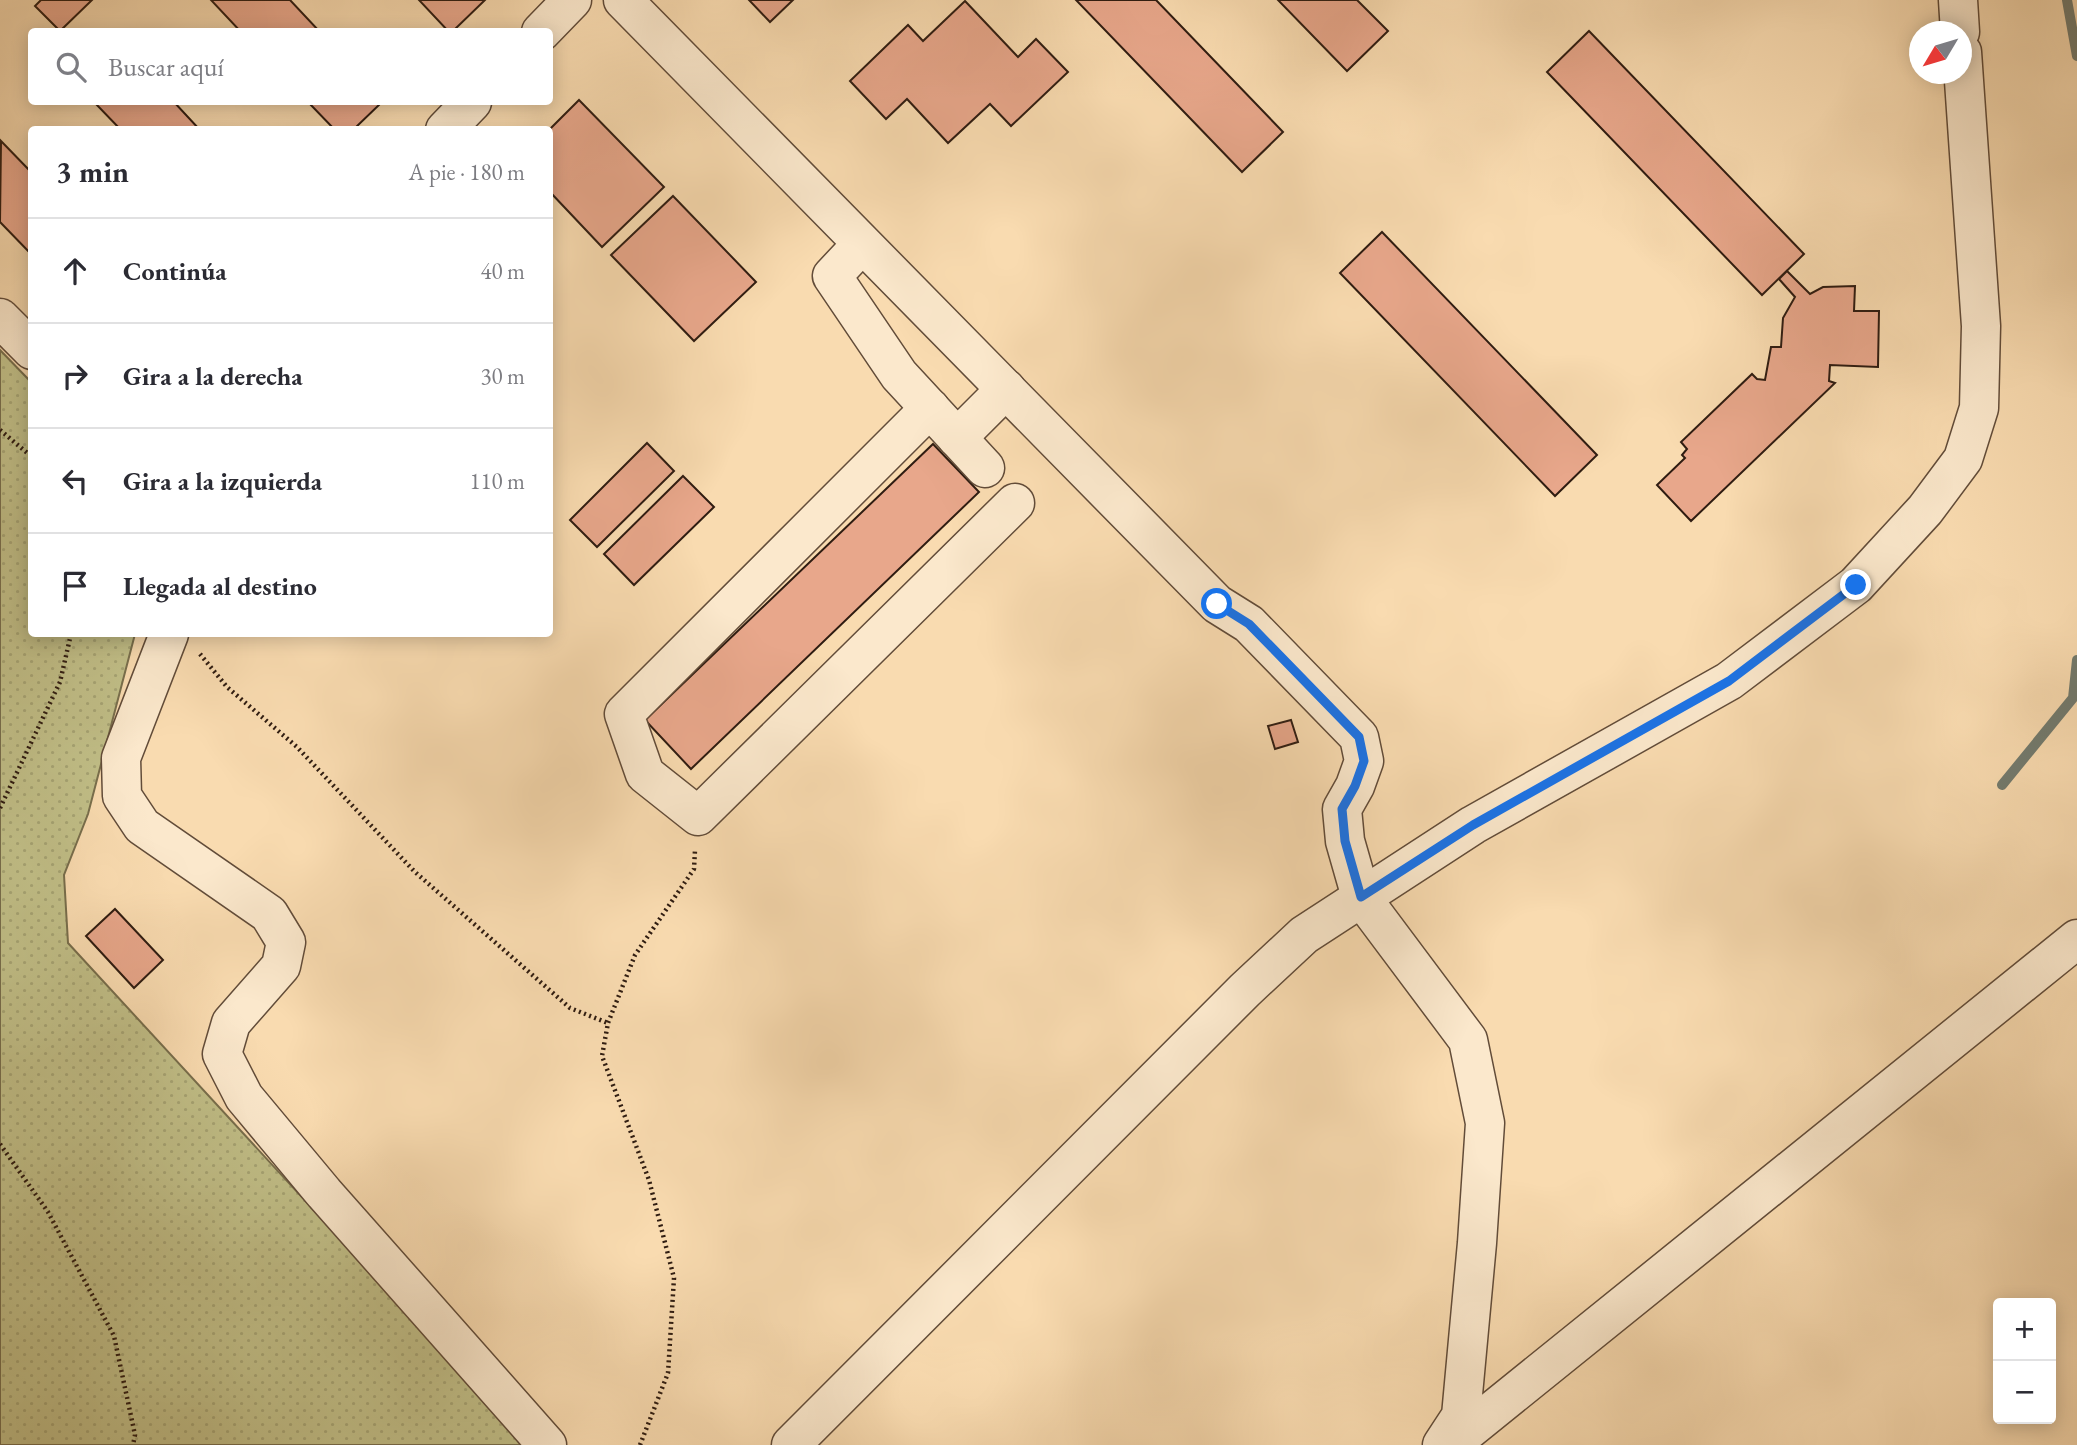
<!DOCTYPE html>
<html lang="es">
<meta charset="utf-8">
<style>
body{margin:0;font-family:"EB Garamond",serif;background:#f2f2f3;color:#2b2b33}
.controls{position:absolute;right:21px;bottom:21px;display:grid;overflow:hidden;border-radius:7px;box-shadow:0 4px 18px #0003}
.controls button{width:63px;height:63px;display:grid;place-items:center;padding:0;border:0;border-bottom:2px solid #e1e1e2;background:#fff;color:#2b2b33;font:35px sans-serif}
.compass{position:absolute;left:1909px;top:21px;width:63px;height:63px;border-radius:50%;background:#fff;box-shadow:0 4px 18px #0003;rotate:232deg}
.stop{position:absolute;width:21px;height:21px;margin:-16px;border:5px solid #1a73e8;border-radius:50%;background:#fff}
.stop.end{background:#1a73e8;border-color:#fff;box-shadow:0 2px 7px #0008}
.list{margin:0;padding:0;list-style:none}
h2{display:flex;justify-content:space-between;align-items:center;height:91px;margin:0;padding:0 28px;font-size:30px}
h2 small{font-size:23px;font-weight:400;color:#7c7c81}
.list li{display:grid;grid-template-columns:46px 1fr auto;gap:21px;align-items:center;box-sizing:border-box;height:105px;padding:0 28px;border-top:2px solid #e1e1e2}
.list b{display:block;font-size:26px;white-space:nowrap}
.list em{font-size:23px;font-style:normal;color:#7c7c81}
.icon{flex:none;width:38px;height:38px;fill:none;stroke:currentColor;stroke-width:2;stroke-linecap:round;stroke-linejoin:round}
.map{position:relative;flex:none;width:2077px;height:1445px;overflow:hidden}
.search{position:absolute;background:#fff;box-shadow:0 4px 18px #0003;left:28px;top:28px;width:525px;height:77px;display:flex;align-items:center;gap:18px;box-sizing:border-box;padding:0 24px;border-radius:7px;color:#7c7c81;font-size:26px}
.panel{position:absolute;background:#fff;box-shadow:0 4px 18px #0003;left:28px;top:126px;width:525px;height:511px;border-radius:7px}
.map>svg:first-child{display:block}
</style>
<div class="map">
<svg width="2077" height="1445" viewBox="0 0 2077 1445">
<defs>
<pattern id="grass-dots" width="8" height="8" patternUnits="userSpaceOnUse" patternTransform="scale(1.75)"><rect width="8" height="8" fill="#c1bf88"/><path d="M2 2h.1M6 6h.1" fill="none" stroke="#a6a474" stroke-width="1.8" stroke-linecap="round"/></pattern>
</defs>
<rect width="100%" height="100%" fill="#f9dbb0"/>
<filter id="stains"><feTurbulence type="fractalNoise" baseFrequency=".00286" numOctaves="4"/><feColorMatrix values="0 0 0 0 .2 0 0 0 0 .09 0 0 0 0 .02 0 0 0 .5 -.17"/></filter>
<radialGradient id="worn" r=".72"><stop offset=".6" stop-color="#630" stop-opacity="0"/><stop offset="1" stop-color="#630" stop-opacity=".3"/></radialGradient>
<path fill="url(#grass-dots)" stroke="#786e4c" stroke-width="2" d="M0,350L31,382L32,634H135L88,814L64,875L68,943L530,1445H0Z"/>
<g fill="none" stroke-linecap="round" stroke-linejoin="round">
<g stroke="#727b6f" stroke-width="10">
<path d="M2067,0L2077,56"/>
<path d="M2002,785L2073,698L2077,660"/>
</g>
</g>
<g fill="#e8a78b" stroke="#2f1c11" stroke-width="2">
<path d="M41,0H92L60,31L35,6Z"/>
<path d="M211,0H290L320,32H241Z"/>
<path d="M419,0H485L452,32H449Z"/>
<path d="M749,0H793L770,22Z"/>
<path d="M1076,0H1156L1283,132L1242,172Z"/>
<path d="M1278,0H1357L1388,31L1347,71Z"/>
<path d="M965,1L1018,57L1036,39L1068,72L1011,126L990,104L948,143L907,99L886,119L850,81L908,25L923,41Z"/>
<path d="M1589,31L1804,254L1762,295L1547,72Z"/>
<path d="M579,100L664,187L602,247L550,192L549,130Z"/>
<path d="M94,102H174L200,130H121Z"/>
<path d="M308,102H382L353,130H335Z"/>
<path d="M1,141L32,173V255L0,222Z"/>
<path d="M673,196L756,282L694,341L611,255Z"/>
<path d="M1382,232L1597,455L1555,496L1340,273Z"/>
<path d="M1787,271L1810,294L1823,287L1855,286L1854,311H1879L1878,367L1830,365L1829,381L1835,383L1691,521L1657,485L1685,458L1682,455L1687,449L1681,442L1752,374L1757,379L1765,380L1771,347H1781L1783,318L1795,297L1779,279Z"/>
<path d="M647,443L674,471L597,547L570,520Z"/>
<path d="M933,444L979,492L691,769L645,720Z"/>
<path d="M683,476L714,507L634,585L604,554Z"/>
<path d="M1291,720L1298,742L1275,749L1268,726Z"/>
<path d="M115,909L163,960L134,988L86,936Z"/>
</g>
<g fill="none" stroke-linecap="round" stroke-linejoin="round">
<g stroke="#624c39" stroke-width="41">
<g id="minor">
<path d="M623,0L1217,604L1249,624L1359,737L1364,761L1355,786L1342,809L1345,841L1361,897L1468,1040L1485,1123L1477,1243L1461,1416L1442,1445"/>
<path d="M1958,0L1960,32"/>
<path d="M541,32L572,0"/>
<path d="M445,130L472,102"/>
<path d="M862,244L832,276L899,375L985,468"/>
<path d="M0,318L32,350"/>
<path d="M930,408L624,714L645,774L698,816L1015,503"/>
<path d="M957,438L1006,389"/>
<path d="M169,634L121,758L122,796L142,826L269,914L286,942L281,966L231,1023L222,1054L244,1097L324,1193L547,1445"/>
<path d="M791,1445L1245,990L1304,935L1473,825L1729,681L1856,585L1925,510L1963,459L1979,408L1981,326L1962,52"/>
<path d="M1450,1445L2077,939"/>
</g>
</g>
<g stroke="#2f1c11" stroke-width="4.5" stroke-dasharray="2 3.5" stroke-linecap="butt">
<path d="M0,430L32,457"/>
<path d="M200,654L227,687L297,747L415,872L570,1008L608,1023"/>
<path d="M0,808L60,682L71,634"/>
<path d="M0,1144L48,1212L114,1336L135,1435L133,1445"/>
<path d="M640,1445L668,1373L674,1278L649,1180L602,1056L608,1023L635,955L694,869L695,850"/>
</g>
<use href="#minor" stroke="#fbe8cc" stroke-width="38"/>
</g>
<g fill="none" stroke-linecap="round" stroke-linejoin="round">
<path stroke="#1a73e8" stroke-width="9" d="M1217,604L1249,624L1359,737L1364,761L1355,786L1342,809L1345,841L1361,897L1473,825L1729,681L1856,585"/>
</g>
<rect width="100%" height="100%" filter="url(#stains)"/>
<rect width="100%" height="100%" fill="url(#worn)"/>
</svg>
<div class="controls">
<button>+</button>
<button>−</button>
</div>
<svg class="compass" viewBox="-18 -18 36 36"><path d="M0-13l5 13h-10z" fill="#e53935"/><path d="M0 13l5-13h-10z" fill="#7c7c81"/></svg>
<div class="stop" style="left:1217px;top:604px"></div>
<div class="stop end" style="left:1856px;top:585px"></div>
<div class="search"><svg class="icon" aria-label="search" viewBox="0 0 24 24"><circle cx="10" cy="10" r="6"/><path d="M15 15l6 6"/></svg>Buscar aquí</div>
<section class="panel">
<h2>3 min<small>A pie · 180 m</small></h2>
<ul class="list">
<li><svg class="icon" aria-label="ahead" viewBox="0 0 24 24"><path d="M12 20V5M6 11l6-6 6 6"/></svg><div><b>Continúa</b></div><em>40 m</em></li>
<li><svg class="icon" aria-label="right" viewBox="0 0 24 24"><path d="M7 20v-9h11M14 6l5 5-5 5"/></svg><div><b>Gira a la derecha</b></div><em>30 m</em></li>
<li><svg class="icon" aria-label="left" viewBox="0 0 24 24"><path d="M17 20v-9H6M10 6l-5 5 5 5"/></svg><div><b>Gira a la izquierda</b></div><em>110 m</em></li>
<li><svg class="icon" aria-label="arrive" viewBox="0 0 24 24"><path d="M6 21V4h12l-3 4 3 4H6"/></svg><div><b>Llegada al destino</b></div></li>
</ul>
</section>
</div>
